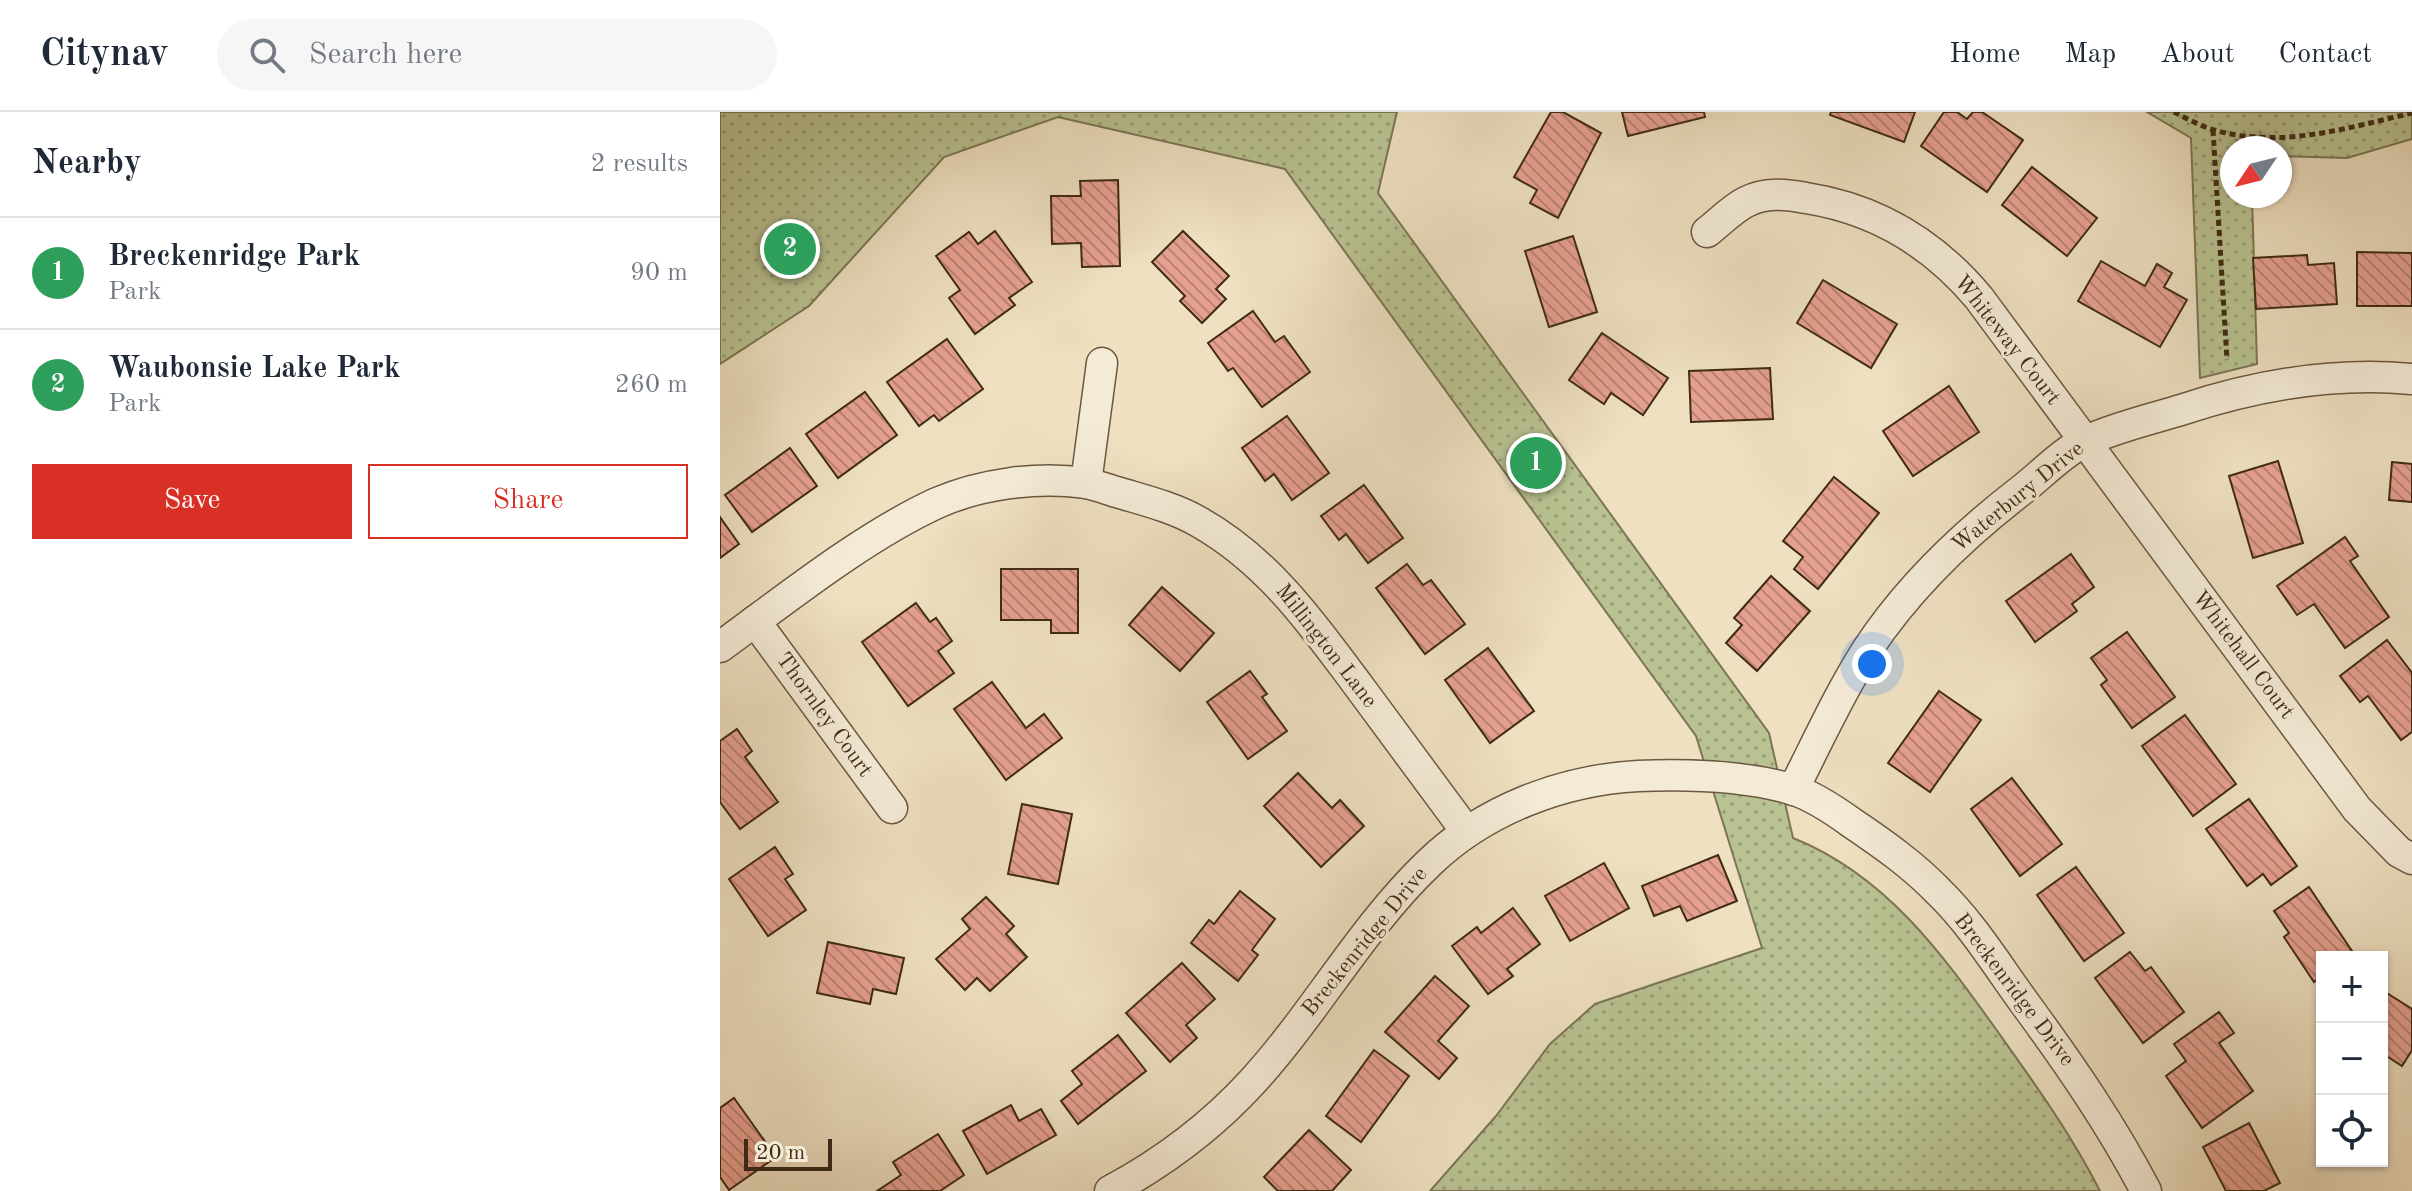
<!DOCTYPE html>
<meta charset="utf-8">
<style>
body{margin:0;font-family:"Old Standard TT",serif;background:#f6f6f7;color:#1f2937}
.controls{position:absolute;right:24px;bottom:24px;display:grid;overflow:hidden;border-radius:0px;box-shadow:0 2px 6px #0004}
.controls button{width:72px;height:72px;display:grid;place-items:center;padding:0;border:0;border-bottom:2px solid #e0e1e3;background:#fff;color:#1f2937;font:40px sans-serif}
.compass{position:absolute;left:1500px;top:24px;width:72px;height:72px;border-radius:50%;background:#fff;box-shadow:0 2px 6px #0004;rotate:235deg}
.scale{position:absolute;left:24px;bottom:20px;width:88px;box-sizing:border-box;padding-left:8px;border:4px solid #3f2b15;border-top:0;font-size:22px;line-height:28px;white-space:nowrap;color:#3f2b15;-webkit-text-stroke:6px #f4ebd7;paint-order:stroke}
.you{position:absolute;left:1152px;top:552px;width:28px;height:28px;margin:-20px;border:6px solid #fff;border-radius:50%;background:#1a73e8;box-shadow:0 0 0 12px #1a73e833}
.badge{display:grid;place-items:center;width:52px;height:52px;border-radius:50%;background:#d93025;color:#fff;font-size:26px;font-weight:700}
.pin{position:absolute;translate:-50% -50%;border:4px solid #fff;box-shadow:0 2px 8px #0006}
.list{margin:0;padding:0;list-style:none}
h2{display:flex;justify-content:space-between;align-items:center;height:104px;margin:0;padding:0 32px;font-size:34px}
h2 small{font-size:26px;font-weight:400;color:#747a83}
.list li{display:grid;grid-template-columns:52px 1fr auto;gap:24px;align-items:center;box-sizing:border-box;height:112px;padding:0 32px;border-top:2px solid #e0e1e3}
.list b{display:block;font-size:30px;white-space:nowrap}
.list p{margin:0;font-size:26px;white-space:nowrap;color:#747a83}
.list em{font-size:26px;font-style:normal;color:#747a83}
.actions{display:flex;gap:16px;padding:24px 32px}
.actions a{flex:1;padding:18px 0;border:2px solid #d93025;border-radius:0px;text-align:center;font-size:28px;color:#d93025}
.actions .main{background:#d93025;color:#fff}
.icon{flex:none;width:44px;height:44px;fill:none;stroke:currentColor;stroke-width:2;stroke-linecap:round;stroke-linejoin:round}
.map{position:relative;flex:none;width:1692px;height:1079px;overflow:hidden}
header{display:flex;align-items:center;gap:48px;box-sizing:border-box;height:112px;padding:0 40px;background:#fff;border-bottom:2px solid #e0e1e3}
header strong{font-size:38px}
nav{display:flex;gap:44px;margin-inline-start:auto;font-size:28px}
.search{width:560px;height:72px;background:#f6f6f7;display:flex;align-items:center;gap:20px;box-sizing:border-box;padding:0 28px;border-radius:44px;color:#747a83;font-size:30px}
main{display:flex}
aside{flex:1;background:#fff}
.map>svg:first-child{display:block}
</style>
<header>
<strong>Citynav</strong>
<div class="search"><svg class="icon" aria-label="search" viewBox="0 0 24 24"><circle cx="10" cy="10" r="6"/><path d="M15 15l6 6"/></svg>Search here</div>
<nav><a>Home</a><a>Map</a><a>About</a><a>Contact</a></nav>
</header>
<main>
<aside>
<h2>Nearby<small>2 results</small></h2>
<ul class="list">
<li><span class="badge" style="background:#2e9e5b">1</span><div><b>Breckenridge Park</b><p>Park</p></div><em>90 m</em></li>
<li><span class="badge" style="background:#2e9e5b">2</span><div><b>Waubonsie Lake Park</b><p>Park</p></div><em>260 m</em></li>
</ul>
<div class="actions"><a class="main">Save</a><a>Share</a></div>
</aside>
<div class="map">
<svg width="1692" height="1079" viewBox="0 0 1692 1079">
<defs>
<pattern id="park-dots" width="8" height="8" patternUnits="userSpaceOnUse" patternTransform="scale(2)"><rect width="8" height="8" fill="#b9c292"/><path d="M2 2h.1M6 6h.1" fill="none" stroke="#989e76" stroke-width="1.8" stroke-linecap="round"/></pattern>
<pattern id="building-back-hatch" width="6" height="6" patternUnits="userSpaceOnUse" patternTransform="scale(2)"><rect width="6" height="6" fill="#e6a090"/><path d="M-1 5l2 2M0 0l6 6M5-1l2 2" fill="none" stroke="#bc8374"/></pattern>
</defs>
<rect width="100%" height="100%" fill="#eee0c1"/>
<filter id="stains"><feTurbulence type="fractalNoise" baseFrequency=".0025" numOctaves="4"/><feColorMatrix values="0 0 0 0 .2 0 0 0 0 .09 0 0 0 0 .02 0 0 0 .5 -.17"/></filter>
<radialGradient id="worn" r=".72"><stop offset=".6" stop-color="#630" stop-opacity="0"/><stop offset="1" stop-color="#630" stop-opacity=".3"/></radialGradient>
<g fill="url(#park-dots)" stroke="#7c7654" stroke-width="2">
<path d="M0,0H677L658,81L1049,621L1073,726C1166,763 1222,842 1278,920C1315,972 1351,1022 1380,1079H710L776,1004L830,932L875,892L1042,836L976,624L565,57L338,5L224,45L89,194L0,252Z"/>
<path d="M1427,0H1692V27L1627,46L1560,44V36H1512V84H1532L1537,252L1480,266L1471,26Z"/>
</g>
<g fill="url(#building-back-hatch)" stroke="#3f2b15" stroke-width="2">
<path d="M831,0H843L881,21L838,106L810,91L817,78L794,65Z"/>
<path d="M902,0H984L985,5L908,24Z"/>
<path d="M1111,0H1195L1184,30L1110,3Z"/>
<path d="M1224,0H1237L1247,7L1253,0H1262L1303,28L1267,80L1201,34Z"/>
<path d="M1312,55L1377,106L1347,144L1282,93Z"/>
<path d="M398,68L400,154L362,155L361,131L332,132L331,84H361L360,69Z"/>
<path d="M275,119L312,170L289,186L295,193L255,222L229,186L240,178L216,144L249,120L258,132Z"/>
<path d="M463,119L509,164L496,177L506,187L482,211L460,189L465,184L432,150Z"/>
<path d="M853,124L877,200L829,215L805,139Z"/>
<path d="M1637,140L1692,141V194H1637Z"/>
<path d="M1587,143L1588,153L1614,151L1617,192L1536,197L1533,146Z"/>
<path d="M1381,149L1425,174L1437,152L1452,161L1444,175L1467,188L1440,235L1358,189Z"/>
<path d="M1103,168L1177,212L1151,256L1077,211Z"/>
<path d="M533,199L555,230L564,224L590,260L542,295L513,256L508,259L488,231Z"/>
<path d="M882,221L948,266L923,303L891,281L884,292L849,268Z"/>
<path d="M227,227L263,277L219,309L214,303L199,314L167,270Z"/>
<path d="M1050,256L1053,307L971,310L969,259Z"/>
<path d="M1229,274L1259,320L1193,364L1163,319Z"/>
<path d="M145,280L177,323L118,366L86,322Z"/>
<path d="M567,304L609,361L572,388L554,362L545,369L522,336Z"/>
<path d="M70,336L97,374L32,420L5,383Z"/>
<path d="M1558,349L1583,431L1533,446L1509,364Z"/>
<path d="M1672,350L1692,352V390L1669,388Z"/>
<path d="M1114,365L1159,401L1098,477L1074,457L1083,445L1063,429Z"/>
<path d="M644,373L683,426L648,451L626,422L619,428L601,404Z"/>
<path d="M0,405L19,432L0,446Z"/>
<path d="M1625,425L1638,444L1630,449L1669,505L1625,536L1594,492L1577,503L1557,474Z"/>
<path d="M1351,442L1374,475L1352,492L1357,499L1315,530L1286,489Z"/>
<path d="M687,452L703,473L711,468L745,512L705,542L656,476Z"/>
<path d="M281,457H358V521H331V508H281Z"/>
<path d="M1051,464L1090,499L1037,559L1006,531L1022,513L1014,506Z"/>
<path d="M442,475L494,521L460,559L409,513Z"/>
<path d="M196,491L210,510L216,506L232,529L218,539L234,561L188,594L142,530Z"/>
<path d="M1407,520L1455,585L1412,616L1381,573L1387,568L1371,546Z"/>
<path d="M1667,528L1692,561V620L1681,628L1648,584L1640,590L1620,564Z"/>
<path d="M768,536L814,599L770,631L725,568Z"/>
<path d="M530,559L547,582L542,585L567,619L528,647L487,590Z"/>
<path d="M272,570L306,616L324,602L342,626L286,668L234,597Z"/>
<path d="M1219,579L1261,608L1210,680L1168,651Z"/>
<path d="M1465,603L1516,672L1473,704L1422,634Z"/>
<path d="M17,617L32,639L25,645L58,690L20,717L0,690V629Z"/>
<path d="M578,661L612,696L620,688L644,714L601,755L544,694Z"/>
<path d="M1292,666L1342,732L1300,764L1251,697Z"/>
<path d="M1529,687L1577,754L1551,773L1543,762L1527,774L1486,717Z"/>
<path d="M302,692L352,702L338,772L288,762Z"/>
<path d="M55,735L73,762L65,767L86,798L48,824L9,767Z"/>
<path d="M998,743L1017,789L967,809L960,794L934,804L922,774Z"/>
<path d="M884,751L909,796L850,829L825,784Z"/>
<path d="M1356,755L1404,821L1364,849L1317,783Z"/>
<path d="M1589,775L1634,842L1630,845H1602V864L1594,870L1564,825L1569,821L1554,799Z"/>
<path d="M520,779L555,807L532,838L538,843L518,869L471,831L489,808L494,812Z"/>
<path d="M266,785L294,814L286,822L307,845L270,879L257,866L245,878L216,847L250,817L242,807Z"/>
<path d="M793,796L820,832L787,857L793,864L768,882L732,834L757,815L761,821Z"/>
<path d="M108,830L184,846L176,882L153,877L150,892L97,881Z"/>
<path d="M1410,840L1425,859L1431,855L1464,900L1423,931L1375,866Z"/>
<path d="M462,851L495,887L466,913L477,926L450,950L406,901Z"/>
<path d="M715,864L749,894L718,929L737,946L719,967L665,920Z"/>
<path d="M1662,878L1692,897V938L1682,954L1662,941Z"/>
<path d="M1499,900L1514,921L1499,931L1533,979L1482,1016L1446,964L1466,949L1454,932Z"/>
<path d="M398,923L426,959L358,1012L341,989L362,972L352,959Z"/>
<path d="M654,938L689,964L641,1030L606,1004Z"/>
<path d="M14,986L56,1045L9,1078L0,1065V996Z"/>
<path d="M291,993L299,1009L321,997L336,1023L267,1062L243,1019Z"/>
<path d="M1529,1011L1560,1071L1544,1079H1506L1483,1035Z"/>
<path d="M589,1018L631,1058L612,1079H558L544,1065Z"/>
<path d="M218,1022L244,1063L220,1079H157L181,1063L173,1050Z"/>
</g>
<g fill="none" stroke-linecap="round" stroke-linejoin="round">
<g stroke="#6b5840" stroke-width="33">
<g id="minor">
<path d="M987,120C999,111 1012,97 1026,90C1045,80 1066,82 1086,86C1157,97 1213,131 1259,186L1637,697L1679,740L1692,747"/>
<path d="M366,371L382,251"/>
<path d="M35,509L172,696"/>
<path d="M0,535C66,487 143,425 217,391C260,372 318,364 365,371C377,373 389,378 400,381C427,389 455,396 479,410C548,449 592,511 638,573C674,622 710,671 746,719"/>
<path d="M1073,678C1097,631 1119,582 1147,538C1189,474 1243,423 1303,377C1321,363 1345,338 1366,329C1396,315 1432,307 1464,297C1537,273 1615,260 1692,267"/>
<path d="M390,1079C444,1050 492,1014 533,969C596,900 641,816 709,751C764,698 842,668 918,664C968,662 1022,663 1071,677C1092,683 1114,698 1132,711C1163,732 1193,753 1219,780C1254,814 1280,858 1309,897C1352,956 1392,1014 1426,1079"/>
</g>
</g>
<g stroke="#3f2b15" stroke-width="5" stroke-dasharray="6 4" stroke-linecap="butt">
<path d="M1454,0C1466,6 1480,14 1494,18C1561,37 1627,16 1692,1"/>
<path d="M1493,18L1507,248"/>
</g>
<use href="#minor" stroke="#f4ebd7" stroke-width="30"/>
</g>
<g text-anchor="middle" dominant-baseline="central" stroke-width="6" stroke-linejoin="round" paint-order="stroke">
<g font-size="22" fill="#3f2b15" stroke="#f4ebd7">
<text transform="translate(1287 228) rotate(52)">Whiteway Court</text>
<text transform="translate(1298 385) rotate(-39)">Waterbury Drive</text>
<text transform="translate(606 534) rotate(52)">Millington Lane</text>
<text transform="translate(1523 543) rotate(53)">Whitehall Court</text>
<text transform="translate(104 603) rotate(54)">Thornley Court</text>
<text transform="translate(645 830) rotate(-51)">Breckenridge Drive</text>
<text transform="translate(1294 878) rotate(53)">Breckenridge Drive</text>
</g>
</g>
<rect width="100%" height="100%" filter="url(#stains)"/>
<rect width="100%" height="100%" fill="url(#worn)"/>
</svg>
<div class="controls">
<button>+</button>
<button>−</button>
<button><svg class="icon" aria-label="locate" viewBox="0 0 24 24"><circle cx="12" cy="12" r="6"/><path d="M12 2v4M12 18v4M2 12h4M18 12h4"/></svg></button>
</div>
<svg class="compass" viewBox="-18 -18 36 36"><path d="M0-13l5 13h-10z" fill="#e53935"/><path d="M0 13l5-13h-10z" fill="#747a83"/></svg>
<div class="scale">20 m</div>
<div class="you"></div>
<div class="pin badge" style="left:816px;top:351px;background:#2e9e5b">1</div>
<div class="pin badge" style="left:70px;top:137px;background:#2e9e5b">2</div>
</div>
</main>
